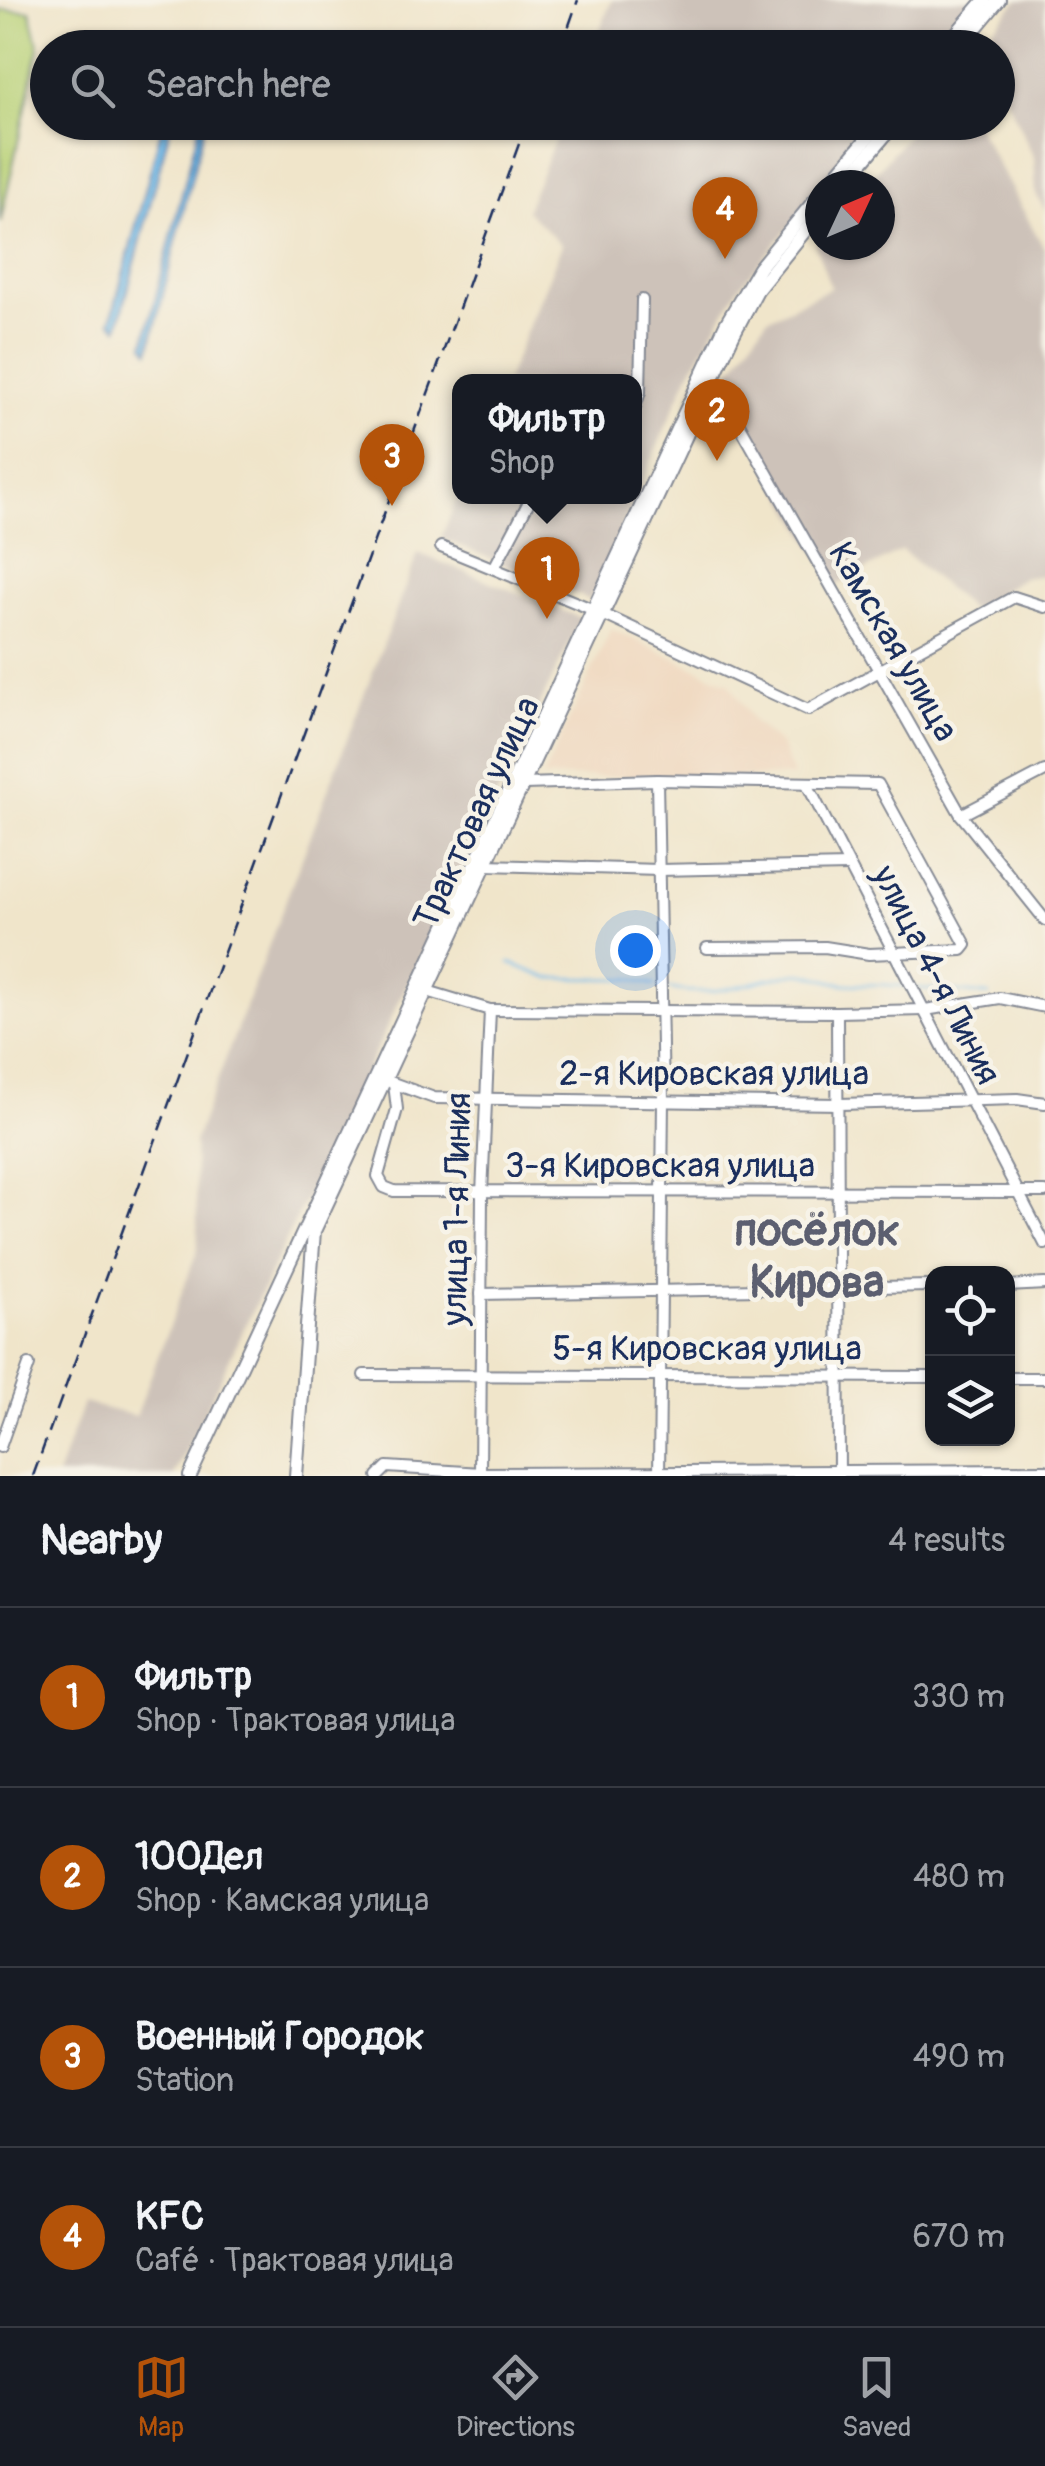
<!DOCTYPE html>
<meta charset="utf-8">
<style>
body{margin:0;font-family:Pangolin,sans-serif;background:#242831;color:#f1f3f6}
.controls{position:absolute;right:30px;bottom:30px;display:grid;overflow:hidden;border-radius:20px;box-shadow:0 2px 8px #0004}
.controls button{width:90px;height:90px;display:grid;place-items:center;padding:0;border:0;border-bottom:2px solid #363941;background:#171b24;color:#f1f3f6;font:50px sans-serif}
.compass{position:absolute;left:805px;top:170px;width:90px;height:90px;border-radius:50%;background:#171b24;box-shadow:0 2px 8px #0004;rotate:46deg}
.you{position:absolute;left:635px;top:950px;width:35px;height:35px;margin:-25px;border:8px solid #fff;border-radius:50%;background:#1a73e8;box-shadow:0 0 0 15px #1a73e833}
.badge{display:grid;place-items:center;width:65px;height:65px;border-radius:50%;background:#b45309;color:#fff;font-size:32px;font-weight:700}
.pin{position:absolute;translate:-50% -82px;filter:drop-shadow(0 2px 5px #0008)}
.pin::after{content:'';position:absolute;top:52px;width:35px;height:30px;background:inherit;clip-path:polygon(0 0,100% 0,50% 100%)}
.popup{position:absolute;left:452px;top:374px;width:190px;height:130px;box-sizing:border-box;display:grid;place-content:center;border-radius:20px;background:#171b24;filter:drop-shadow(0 2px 8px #0005);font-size:32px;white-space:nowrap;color:#9ea1a6}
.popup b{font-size:38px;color:#f1f3f6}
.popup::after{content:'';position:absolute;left:50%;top:100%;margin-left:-20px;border:20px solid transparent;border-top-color:#171b24}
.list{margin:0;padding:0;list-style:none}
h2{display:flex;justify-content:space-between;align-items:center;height:130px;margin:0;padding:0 40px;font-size:42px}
h2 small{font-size:32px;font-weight:400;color:#9ea1a6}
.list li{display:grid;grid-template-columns:65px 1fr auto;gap:30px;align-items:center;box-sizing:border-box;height:180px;padding:0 40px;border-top:2px solid #363941}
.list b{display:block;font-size:38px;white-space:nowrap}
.list p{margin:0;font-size:32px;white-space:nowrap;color:#9ea1a6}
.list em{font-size:32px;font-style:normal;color:#9ea1a6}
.icon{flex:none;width:55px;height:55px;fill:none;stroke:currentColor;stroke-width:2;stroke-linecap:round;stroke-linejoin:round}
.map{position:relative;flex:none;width:1045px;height:1476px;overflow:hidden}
.search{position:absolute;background:#171b24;box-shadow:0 2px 8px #0004;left:30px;right:30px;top:30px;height:110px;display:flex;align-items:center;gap:25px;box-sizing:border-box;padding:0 35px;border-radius:55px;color:#9ea1a6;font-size:38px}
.sheet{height:850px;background:#171b24}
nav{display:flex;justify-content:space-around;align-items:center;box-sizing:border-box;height:140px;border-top:2px solid #363941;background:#171b24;font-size:28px;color:#9ea1a6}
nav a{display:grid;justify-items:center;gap:5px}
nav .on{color:#b45309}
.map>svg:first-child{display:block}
</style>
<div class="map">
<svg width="1045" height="1476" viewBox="0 0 1045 1476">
<rect width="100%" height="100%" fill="#f7f3e8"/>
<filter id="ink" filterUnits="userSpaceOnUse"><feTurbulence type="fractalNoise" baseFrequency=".01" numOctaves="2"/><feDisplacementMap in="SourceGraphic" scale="20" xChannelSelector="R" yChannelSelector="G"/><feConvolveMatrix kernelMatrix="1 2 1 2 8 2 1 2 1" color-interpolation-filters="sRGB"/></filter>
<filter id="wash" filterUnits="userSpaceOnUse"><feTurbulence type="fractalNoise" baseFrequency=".0048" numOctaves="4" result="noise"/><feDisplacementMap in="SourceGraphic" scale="40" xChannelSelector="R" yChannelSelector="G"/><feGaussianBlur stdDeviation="2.25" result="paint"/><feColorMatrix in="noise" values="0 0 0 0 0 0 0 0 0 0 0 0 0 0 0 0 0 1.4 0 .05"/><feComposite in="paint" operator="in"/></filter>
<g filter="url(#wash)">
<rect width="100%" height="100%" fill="#f0e5ca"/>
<path fill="#efd6bc" d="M611,629L730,684L753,721L781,746L793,776L543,777Z"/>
<g fill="#cdc2b9">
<path d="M612,0H976L937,47L592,48Z"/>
<path d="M1018,0H1045V211L1036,194L1034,157L998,81V48L979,44Z"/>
<path d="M562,123H875L736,291L689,374L590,600L441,538L459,494L634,496V382L506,381L562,245L526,210Z"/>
<path d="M918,123H975L1045,250V575L1022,578L971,609L902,550L835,586L721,385L767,319L831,288L815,245L820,239V245H880V185H865Z"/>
<path d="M418,553L581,618L174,1476H57L83,1403L136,1416L198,1249L194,1142Z"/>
</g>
<path fill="#b7d075" stroke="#69806a" stroke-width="2.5" d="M0,10L30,11L39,48L0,223Z"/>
<g fill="#6fb9e8" stroke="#4574a3" stroke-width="2.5">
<path d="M163,123H171L118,328L111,321Z"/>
<path d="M200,123H205L149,351L144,345Z"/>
</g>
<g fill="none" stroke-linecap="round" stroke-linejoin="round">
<g stroke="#6fb9e8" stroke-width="2.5">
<path d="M510,963L548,978L631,979L655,985"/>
<path d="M663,987C714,1000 745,982 793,974C811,971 829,984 847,984C868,985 888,984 909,987"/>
<path d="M917,988L989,995"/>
</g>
</g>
</g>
<g filter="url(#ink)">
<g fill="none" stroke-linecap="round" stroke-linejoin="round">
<g stroke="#868a94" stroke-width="14">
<g id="minor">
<path d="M713,378L961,815L1045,920"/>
<path d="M634,410L640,392L642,300"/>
<path d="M441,547L594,610L808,710L1014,597L1045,607"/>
<path d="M494,568L532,496"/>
<path d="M657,780L663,1100L659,1476"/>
<path d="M524,784L657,780L878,784L966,945L962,950L869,954L825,947L707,948"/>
<path d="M807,784L1045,1244"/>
<path d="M961,815L1045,771"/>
<path d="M486,865L659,870L849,866"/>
<path d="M427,991L490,1010L482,1194L480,1476"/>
<path d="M490,1010L837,1012L925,1010L1000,998L1045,1007"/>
<path d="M837,1012L839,1476"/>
<path d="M390,1082L434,1098L840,1104L1017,1099L1045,1103"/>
<path d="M394,1084L397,1109L378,1176L384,1187L394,1191L1045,1192"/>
<path d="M1008,1286L1045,1284"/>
<path d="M481,1294L932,1286"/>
<path d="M364,1375L932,1377"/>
<path d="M1008,1378H1045"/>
<path d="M0,1447L29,1365"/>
<path d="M378,1476L387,1467L481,1473L1045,1470"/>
</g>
</g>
<g stroke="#868a94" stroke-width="16">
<g id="major">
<path d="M944,48L985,0"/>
<path d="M959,48L999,0"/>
<path d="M828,185L881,122"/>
<path d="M843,185L896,122"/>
<path d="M190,1476L726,324L759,268L820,194"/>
<path d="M296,1476L314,1231L733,335L757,290L820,212"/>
</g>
</g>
<use href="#minor" stroke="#fff" stroke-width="10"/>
<use href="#major" stroke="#fff" stroke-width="12"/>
<g stroke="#1b2f5e" stroke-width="2.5" stroke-dasharray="15 8" stroke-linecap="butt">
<path d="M561,48L578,0"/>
<path d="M33,1476L527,122"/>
</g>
</g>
</g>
<g text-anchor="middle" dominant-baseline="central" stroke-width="9" stroke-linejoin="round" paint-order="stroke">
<g font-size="35" fill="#1b2f5e" stroke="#f7f3e8">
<text transform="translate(893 642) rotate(60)">Камская улица</text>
<text transform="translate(477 813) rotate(-65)">Трактовая улица</text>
<text transform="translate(936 975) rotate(63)">улица 4-я Линия</text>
<text x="714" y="1074">2-я Кировская улица</text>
<text x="660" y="1166">3-я Кировская улица</text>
<text transform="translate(457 1209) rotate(-89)">улица 1-я Линия</text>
<text x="707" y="1349">5-я Кировская улица</text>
</g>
<g font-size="45" font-weight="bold" fill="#5c5f70" stroke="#f7f3e8">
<text x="817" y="1231">посёлок<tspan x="817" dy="52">Кирова</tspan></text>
</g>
</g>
</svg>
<div class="controls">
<button><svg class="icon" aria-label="locate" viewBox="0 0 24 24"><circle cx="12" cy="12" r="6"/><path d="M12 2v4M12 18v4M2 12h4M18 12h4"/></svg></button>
<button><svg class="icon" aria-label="layers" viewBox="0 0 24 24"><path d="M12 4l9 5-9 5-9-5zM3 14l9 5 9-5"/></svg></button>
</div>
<svg class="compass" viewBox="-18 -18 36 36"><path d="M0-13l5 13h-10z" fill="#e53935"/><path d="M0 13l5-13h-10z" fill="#9ea1a6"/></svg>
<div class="you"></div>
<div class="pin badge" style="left:547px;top:619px">1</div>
<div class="popup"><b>Фильтр</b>Shop</div>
<div class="pin badge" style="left:717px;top:461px">2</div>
<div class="pin badge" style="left:392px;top:506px">3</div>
<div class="pin badge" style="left:725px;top:259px">4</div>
<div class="search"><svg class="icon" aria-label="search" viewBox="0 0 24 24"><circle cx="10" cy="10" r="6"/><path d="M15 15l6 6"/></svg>Search here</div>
</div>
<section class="sheet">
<h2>Nearby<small>4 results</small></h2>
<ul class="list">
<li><span class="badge">1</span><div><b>Фильтр</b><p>Shop · Трактовая улица</p></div><em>330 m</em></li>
<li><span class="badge">2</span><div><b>100Дел</b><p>Shop · Камская улица</p></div><em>480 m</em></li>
<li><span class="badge">3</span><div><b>Военный Городок</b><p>Station</p></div><em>490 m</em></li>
<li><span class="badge">4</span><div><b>KFC</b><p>Café · Трактовая улица</p></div><em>670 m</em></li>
</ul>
</section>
<nav>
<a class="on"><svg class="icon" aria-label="map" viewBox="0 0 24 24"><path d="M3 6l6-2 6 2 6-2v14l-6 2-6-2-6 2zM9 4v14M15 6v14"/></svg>Map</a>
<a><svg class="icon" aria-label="directions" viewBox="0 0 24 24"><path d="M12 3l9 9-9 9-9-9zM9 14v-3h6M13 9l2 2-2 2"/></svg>Directions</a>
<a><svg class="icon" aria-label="saved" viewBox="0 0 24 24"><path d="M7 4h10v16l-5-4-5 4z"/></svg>Saved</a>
</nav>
